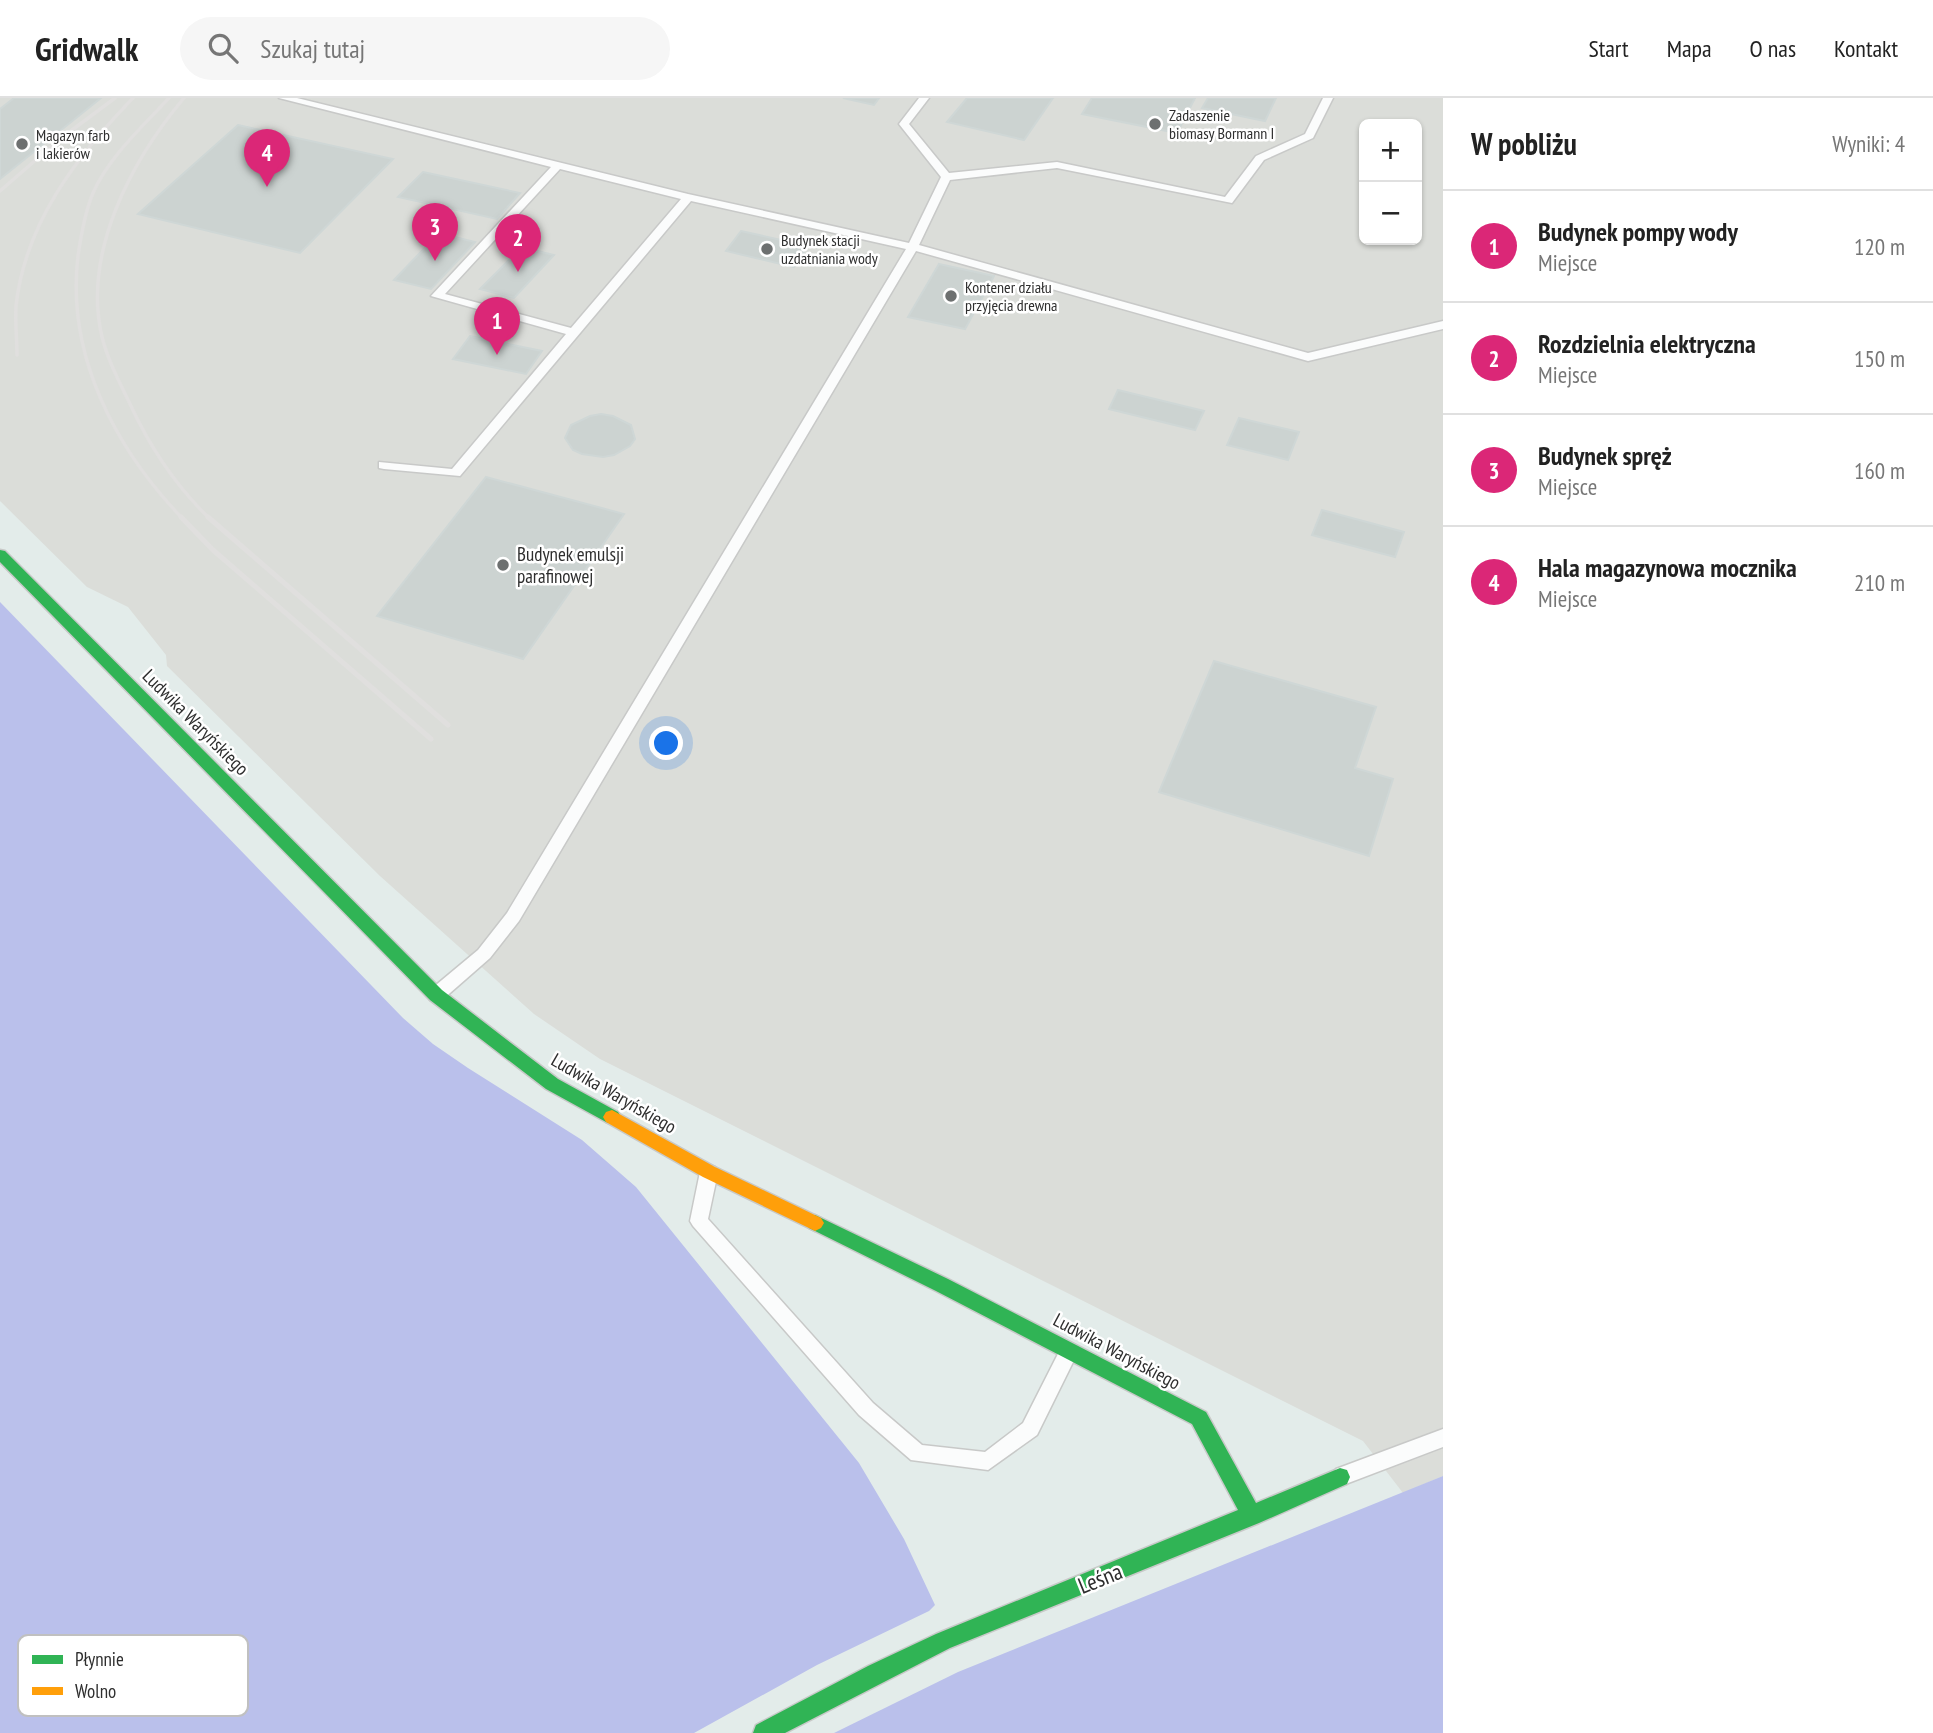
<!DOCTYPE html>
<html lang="pl">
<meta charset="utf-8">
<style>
body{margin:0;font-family:"PT Sans Narrow",sans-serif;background:#f6f6f6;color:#222}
.controls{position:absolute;right:21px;top:21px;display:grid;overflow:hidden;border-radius:10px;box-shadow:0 2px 5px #0004}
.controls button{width:63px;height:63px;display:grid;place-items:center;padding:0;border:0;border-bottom:2px solid #e0e0e0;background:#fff;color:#222;font:35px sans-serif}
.you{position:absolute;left:667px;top:646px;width:24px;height:24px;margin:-18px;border:5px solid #fff;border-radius:50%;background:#1a73e8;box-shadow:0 0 0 10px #1a73e833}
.badge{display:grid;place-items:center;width:46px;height:46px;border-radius:50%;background:#db2777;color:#fff;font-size:23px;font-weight:700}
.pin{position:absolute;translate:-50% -58px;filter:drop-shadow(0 2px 4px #0008)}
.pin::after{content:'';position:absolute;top:37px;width:24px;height:21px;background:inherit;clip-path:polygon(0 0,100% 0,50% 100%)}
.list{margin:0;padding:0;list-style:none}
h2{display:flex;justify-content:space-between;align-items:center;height:91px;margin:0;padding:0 28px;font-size:30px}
h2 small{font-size:23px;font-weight:400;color:#767676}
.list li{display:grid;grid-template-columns:46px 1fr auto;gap:21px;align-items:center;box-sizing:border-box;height:112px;padding:0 28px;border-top:2px solid #e0e0e0}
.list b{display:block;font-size:26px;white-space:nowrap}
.list p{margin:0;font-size:23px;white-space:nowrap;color:#767676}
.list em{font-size:23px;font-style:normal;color:#767676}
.icon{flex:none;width:38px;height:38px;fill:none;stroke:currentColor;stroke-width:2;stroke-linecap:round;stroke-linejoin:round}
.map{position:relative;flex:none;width:1443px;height:1635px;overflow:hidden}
header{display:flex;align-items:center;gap:42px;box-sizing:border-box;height:98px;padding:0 35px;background:#fff;border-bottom:2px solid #e0e0e0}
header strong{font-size:33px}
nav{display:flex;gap:38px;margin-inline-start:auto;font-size:24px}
.search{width:490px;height:63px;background:#f6f6f6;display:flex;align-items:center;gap:18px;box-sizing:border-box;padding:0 24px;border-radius:38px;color:#767676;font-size:26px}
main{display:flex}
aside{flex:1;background:#fff}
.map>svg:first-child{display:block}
</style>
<header>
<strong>Gridwalk</strong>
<div class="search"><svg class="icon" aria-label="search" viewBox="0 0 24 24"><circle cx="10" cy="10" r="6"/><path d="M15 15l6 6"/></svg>Szukaj tutaj</div>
<nav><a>Start</a><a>Mapa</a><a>O nas</a><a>Kontakt</a></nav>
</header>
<main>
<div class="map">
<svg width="1443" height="1635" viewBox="0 0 1443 1635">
<rect width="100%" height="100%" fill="#e3ecea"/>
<path fill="#dbddd9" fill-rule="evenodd" d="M0,0H1443V1378L1403,1395L1363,1343L600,961L534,916L380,778L167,568L166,557L128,509L87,489L0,403ZM1364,26H1417V142H1364Z"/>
<g fill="#bac0eb">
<path d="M0,504L403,920L433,946L468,970L582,1042L636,1089L859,1365L904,1441L935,1507L929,1513L817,1567L694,1635H0Z"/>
<path d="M1443,1378V1635H834L958,1574Z"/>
</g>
<g fill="#ccd3d1" stroke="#cfd7d6" stroke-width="2">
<path d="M14,0H101L0,81V11Z"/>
<path d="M843,0H879L874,7Z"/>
<path d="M967,0H1053L1024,42L947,24Z"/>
<path d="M1092,0H1195L1177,35L1082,16Z"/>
<path d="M1208,0H1276L1265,23L1202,10Z"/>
<path d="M238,27L393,61L300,155L138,116Z"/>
<path d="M423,74L520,95L497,121L398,99Z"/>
<path d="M741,133L808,148L794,169L726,153Z"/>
<path d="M439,135L475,144L431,191L394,182Z"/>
<path d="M522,149L554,157L514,200L480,191Z"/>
<path d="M939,166L994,178L965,231L908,219Z"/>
<path d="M470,238L542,253L526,276L453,261Z"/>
<path d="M1118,292L1204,313L1195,332L1109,311Z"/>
<path d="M601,316L613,318L631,327L635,341L630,348L614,357L603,359L582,356L573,352L565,340L571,327L590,318Z"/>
<path d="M1239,320L1299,334L1288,362L1227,347Z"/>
<path d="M486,379L624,416L523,561L377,518Z"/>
<path d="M1322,412L1404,434L1395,459L1312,437Z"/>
<path d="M1214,563L1376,609L1355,670L1393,681L1369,758L1159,694Z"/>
</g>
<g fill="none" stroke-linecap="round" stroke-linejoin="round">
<g stroke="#c8c9c8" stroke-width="3">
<g id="lane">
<path d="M279,0H297L688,96L909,145L941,79L899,26L919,0H929L909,26L949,75L1057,64L1225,99L1256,58L1305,36L1323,0H1333L1313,40L1264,62L1232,105L1057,70L950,82L919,147L1308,255L1443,223V231L1308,263L916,153L519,823L490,860L442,902H430L428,897L430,892L478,852L507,815L906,151L691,103L460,378L384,371L379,370V364L452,371L566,236L431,198L551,69ZM560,71L681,101L571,230L445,196Z"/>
<path d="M709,1067L715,1069L718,1074L708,1121L873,1305L922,1347L985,1354L1023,1325L1062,1248L1069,1246L1076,1248L1078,1254L1037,1337L988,1372L911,1362L859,1317L693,1128L690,1123L700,1074L703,1069Z"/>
<path d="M1443,1331V1349L1343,1387L1336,1385L1333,1378L1336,1371Z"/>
</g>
</g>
<g stroke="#c8c9c8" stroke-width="3">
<g id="fast">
<path d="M0,452L5,453L442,892L558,981L618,1014L621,1019L618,1024L612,1026L606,1024L546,991L430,902L0,464Z"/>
<path d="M815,1117L948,1181L1206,1314L1256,1405L1340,1370L1347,1372L1350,1379L1347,1386L1259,1425L950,1550L785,1635H753L756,1627L868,1568L936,1536L1238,1412L1192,1326L936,1193L809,1130L806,1125L809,1120Z"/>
</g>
</g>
<g stroke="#c8c9c8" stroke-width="3">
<path id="slow" d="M612,1012L715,1069L821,1120L824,1125L821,1130L815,1133L809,1130L703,1079L606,1024L603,1019L606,1014Z"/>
</g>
<use href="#lane" fill="#fbfcfc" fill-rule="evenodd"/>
<use href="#fast" fill="#30b455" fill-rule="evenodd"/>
<use href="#slow" fill="#ff9f0a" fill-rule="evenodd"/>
<g stroke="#e0dfde" stroke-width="3.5">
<path d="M169,0C142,29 109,59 93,95C85,114 81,137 78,158C66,257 115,350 182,420"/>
<path d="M184,0C132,62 82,154 102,239C108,263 120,285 131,308C151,351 175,387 209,420"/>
<path d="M0,93L60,41L115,0"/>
<path d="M17,257C17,241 15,224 16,208C25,125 77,58 133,0"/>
</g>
<g stroke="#e0dfde" stroke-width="5">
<path d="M181,419L213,452L431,641"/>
<path d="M208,419L448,627"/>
</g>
</g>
<g fill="#6d7070" stroke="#fff" stroke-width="2.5">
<circle cx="1155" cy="26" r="7"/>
<circle cx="22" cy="46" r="7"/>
<circle cx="767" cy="151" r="7"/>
<circle cx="951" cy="198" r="7"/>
<circle cx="503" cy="467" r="7"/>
</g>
<g text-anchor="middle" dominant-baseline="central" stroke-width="5" stroke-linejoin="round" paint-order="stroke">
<g font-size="16" fill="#2e2e2e" stroke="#fff" text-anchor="start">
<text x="1169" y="17">Zadaszenie<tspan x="1169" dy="18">biomasy Bormann I</tspan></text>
<text x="36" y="37">Magazyn farb<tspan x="36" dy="18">i lakierów</tspan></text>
<text x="781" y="142">Budynek stacji<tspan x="781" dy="18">uzdatniania wody</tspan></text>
<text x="965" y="189">Kontener działu<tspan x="965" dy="18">przyjęcia drewna</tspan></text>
</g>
<g font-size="19" fill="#2e2e2e" stroke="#fff" text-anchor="start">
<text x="517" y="456">Budynek emulsji<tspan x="517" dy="22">parafinowej</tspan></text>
</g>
<g font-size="19" fill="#2e2e2e" stroke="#fff">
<text transform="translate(196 624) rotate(45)">Ludwika Waryńskiego</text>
<text transform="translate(614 995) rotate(30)">Ludwika Waryńskiego</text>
<text transform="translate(1117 1253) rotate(28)">Ludwika Waryńskiego</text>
</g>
<g font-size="23" fill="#2e2e2e" stroke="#fff">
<text transform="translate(1100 1480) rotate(-22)">Leśna</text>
</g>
</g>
<rect x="18" y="1537" width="230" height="81" rx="10" fill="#fff" stroke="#c0c0c0" stroke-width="2"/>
<rect x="32" y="1557" width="31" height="9" fill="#30b455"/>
<rect x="32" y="1589" width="31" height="8" fill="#ff9f0a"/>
<g font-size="19" fill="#2e2e2e">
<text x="75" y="1568">Płynnie</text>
<text x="75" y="1600">Wolno</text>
</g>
</svg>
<div class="controls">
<button>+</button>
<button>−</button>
</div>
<div class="you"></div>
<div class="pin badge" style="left:497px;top:257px">1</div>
<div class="pin badge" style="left:518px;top:174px">2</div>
<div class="pin badge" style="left:435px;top:163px">3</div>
<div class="pin badge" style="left:267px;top:89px">4</div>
</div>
<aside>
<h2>W pobliżu<small>Wyniki: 4</small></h2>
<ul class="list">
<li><span class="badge">1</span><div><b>Budynek pompy wody</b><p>Miejsce</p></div><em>120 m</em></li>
<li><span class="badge">2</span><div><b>Rozdzielnia elektryczna</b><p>Miejsce</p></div><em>150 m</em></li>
<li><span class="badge">3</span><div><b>Budynek spręż</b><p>Miejsce</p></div><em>160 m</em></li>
<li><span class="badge">4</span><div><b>Hala magazynowa mocznika</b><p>Miejsce</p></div><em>210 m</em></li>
</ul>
</aside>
</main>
